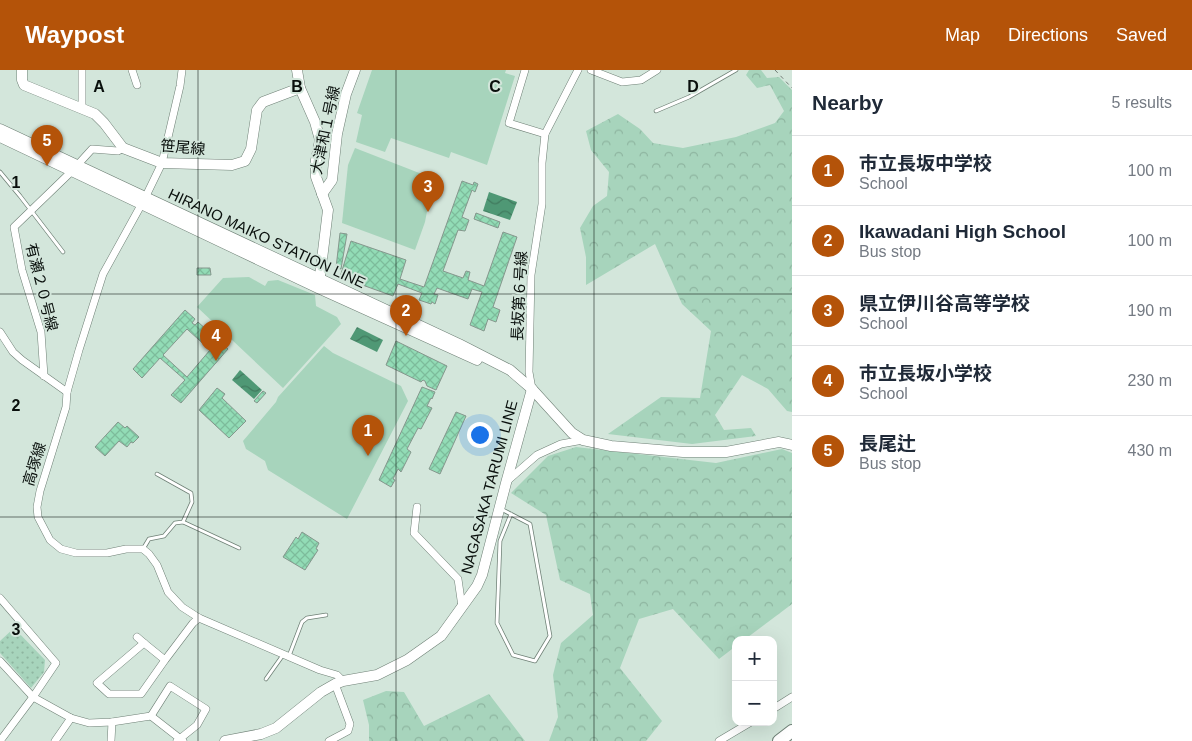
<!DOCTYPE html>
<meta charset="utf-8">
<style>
body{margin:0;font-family:Arial,"Noto Sans JP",sans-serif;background:#f6f6f7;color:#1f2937}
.controls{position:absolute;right:15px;bottom:15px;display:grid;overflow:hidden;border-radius:10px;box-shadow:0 5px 20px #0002}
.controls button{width:45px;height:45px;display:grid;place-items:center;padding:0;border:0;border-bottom:1px solid #e0e1e3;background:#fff;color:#1f2937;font:25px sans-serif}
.you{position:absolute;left:479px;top:364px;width:18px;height:18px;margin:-12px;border:4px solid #fff;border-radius:50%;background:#1a73e8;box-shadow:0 0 0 8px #1a73e833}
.badge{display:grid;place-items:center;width:32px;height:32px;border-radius:50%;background:#b45309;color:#fff;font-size:16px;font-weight:700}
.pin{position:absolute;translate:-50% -41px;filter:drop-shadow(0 1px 2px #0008)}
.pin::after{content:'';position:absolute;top:26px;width:18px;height:15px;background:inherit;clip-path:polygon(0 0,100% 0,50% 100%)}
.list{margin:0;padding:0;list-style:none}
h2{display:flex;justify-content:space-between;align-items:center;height:65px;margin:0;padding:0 20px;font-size:21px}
h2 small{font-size:16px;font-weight:400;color:#747a83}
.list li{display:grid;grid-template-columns:32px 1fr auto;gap:15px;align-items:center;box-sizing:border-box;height:70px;padding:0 20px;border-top:1px solid #e0e1e3}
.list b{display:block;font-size:19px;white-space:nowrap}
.list p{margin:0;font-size:16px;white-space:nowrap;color:#747a83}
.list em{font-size:16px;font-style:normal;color:#747a83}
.map{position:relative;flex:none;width:792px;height:671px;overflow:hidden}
header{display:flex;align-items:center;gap:30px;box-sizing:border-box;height:70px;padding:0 25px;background:#b45309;color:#fff}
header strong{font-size:24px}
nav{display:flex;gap:28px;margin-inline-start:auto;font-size:18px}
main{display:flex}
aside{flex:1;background:#fff}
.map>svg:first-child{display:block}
</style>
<header>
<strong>Waypost</strong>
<nav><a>Map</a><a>Directions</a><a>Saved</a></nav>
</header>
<main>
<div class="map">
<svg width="792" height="671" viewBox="0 0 792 671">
<defs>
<pattern id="green-dots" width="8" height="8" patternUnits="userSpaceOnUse" patternTransform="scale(1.25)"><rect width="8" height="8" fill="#a7d4bc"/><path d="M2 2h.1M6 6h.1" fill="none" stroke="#8eb5a0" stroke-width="1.8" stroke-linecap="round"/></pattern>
<pattern id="forest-crowns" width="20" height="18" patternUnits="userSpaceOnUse" patternTransform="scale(1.25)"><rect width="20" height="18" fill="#a7d4bc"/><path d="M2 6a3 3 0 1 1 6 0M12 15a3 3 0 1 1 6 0" fill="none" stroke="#8eb5a0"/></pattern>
<pattern id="water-waves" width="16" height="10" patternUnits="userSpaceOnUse" patternTransform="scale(1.25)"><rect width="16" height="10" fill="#4f9875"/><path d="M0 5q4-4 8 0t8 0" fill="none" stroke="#407a5e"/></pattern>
<pattern id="building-cross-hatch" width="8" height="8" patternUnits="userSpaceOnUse" patternTransform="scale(1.25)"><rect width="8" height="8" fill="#92dcb6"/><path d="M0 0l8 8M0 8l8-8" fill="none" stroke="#7dbc9b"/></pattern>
</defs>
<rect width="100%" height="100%" fill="#d3e6db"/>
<path fill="url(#green-dots)" d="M14,558L45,590L44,602L31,618L0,583V571Z"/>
<g fill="url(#forest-crowns)">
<path d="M749,0H761L767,8L779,7L792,20V342L787,341L768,319L742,305L715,345L724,360L751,358L756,366L692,374L608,364L661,327L700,328L711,261L682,234L655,174L586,215V187L580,158L593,136L607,126L609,102L591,80L586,61L618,44L640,59L653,73L683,78L736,67L775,53L784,41L770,15L757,18L746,5Z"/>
<path d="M576,377L716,393L782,379L792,383V534L744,570H736V576L719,589L673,539L639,549L620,598L662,651L646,671H549L558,647L553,605L561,573L593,545L590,524L560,510L546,445L511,423L548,386Z"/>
<path d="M386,621L404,622L424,656L489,624L525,671H369V655L363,630Z"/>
</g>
<g fill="#a7d4bc">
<path d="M372,0H506L505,3L515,6L487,95L451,82L449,88L391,68L385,82L356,72L362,45L357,43Z"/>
<path d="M355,78L427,106L432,115L425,152L415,180L342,153L348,95Z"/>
<path d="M249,207L265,216L268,211L278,210L315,225L316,236L337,247L341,254L283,318L197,237L223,208Z"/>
<path d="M324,276L333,283L401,316L408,331L347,449L268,400L265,391L246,379L243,371L276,332L278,327Z"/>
</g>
<g fill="url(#water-waves)">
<path d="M489,122L517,132L510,150L483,141Z"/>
<path d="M357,257L383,270L377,282L350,269Z"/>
<path d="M240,300L262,320L254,329L232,310Z"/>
</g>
<g fill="url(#building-cross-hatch)" stroke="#85978d" fill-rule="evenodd">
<path d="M462,111L473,115L474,112L478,114L475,122L472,120L462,147L469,150L465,161L458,160L443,201L463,208L466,201L470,202L468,210L484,216L503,162L517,167L493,237L500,240L496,252L488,249L484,261L470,255L482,222L472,219L468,229L437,218L434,224L438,225L435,234L432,232L431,234L419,230L422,223L398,214L393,226L340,207L351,171L406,190L400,209L424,217Z"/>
<path d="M476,143L500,152L498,158L474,149Z"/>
<path d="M340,163L347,164L341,199L336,198Z"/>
<path d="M197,198H210L211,205H197Z"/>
<path d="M185,240L195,249L192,253L195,255L198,252L228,279L181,333L171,325L185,310L160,288L142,308L133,299ZM187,259L210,280L187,307L163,285Z"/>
<path d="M396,271L447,296L436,320L427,316L425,311L423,310L421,312L386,295Z"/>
<path d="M422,317L435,322L432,329L431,328L427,336L432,338L421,359L418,358L407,379L411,382L401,402L398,399L393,409L395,410L391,417L379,410Z"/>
<path d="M217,318L225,324L222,328L246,351L229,368L199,340Z"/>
<path d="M263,321L266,323L257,333L254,331Z"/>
<path d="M456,342L466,346L440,404L429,399Z"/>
<path d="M118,352L125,358L127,356L139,367L133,373L131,372L127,377L119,371L105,386L95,377Z"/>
<path d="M302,462L319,473L316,479L318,480L305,500L283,487L296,467L298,469Z"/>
</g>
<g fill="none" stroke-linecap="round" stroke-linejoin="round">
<g stroke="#6f8076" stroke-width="4.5">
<g id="lane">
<path d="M656,41L689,27L736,0"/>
<path d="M0,102L20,126L63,182"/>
<path d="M501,439L530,454L550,566L535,591L513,585L497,553L500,471L511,444"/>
<path d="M183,452L239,478"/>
<path d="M143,479L149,469L164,466L175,453L183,452L192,432L191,423L157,404"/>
<path d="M289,586L302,552L307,548L326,545"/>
<path d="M266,609L283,585"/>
</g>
</g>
<g stroke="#6f8076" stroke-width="8">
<g id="street">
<path d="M132,0L137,15"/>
<path d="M182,0L180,16L162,93L145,128L103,204L79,280L67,322L66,337L40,421L37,437L38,447L50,470L61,479L76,483H107L126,479H143L149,484L157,495L168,522L182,537L199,548L320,600L337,605L343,611"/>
<path d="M525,0L509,53L545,64"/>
<path d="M591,0L622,12L641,10L657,0"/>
<path d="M82,38V0"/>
<path d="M0,262L13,282L22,290L67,322"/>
<path d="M44,306L41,262L22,200L14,157L72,101L92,79L118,81L123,78"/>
<path d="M532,319L529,302L531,205L542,134V93L545,64L578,0"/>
<path d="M506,412L537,385L561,374L583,370"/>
<path d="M417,437L414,463L458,509L462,537"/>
<path d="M0,528L56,593L33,627L0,671"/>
<path d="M137,567L144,573"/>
<path d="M165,590L144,573L97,613L109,624H141L165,590L193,553L199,548"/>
<path d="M0,591L33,627L71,648L89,653L112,652L151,646L183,671"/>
<path d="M773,639L792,627"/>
<path d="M151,646L170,616L206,639L197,655L177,671"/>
<path d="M55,671L71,648"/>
<path d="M111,671L112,652"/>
<path d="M329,671L348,661L350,654L335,614"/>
<path d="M719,671L751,652"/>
</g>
</g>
<g stroke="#6f8076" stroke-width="11">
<g id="secondary">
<path d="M22,0V10L24,15L95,44L104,53L123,78L162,93L232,95L245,91L251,79L257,40L263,32L300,18"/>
<path d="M297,0L300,18L315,52L320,70L316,90V107L328,140L319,214"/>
<path d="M0,59L459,274L510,300L532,319L572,363L583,370L611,376L683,382H726L779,372L792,375"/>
<path d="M0,67L318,218L477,290"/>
<path d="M322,124L332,110L337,64L346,24L355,0"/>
<path d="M225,671L261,664L276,658L321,622L335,614L343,611L377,605L407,590L441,566L477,516L482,505L506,413L532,319"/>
</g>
</g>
<g stroke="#6f8076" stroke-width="14">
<path id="highway" d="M779,671L792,661"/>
</g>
<path stroke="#727f78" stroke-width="1" stroke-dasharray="4 4" stroke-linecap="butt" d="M775,0L792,18"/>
<use href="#lane" stroke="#fff" stroke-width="3"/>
<use href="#street" stroke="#fff" stroke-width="7"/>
<use href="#secondary" stroke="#fff" stroke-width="10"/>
<use href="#highway" stroke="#fff" stroke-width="12"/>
</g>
<path fill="none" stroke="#090f0c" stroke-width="1" stroke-opacity="0.55" d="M198,0V671M396,0V671M594,0V671M0,224H792M0,447H792"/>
<g text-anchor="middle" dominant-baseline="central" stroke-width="4" stroke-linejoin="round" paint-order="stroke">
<g font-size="15" fill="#090f0c" stroke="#d3e6db">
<text transform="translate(325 60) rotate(-78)">大津和１号線</text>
<text transform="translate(183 77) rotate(5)">笹尾線</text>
<text transform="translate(267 168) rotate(25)">HIRANO MAIKO STATION LINE</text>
<text transform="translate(42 217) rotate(76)">有瀬２０号線</text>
<text transform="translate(519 226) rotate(-87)">長坂第６号線</text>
<text transform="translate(34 394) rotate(-73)">高塚線</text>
<text transform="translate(489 417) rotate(-75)">NAGASAKA TARUMI LINE</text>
</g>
</g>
<g font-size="16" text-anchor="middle" font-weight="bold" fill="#090f0c" stroke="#d3e6db" stroke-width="4" stroke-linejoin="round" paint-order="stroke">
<text x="99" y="22">A</text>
<text x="297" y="22">B</text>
<text x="495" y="22">C</text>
<text x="693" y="22">D</text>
<text x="16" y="118">1</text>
<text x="16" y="341">2</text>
<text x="16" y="565">3</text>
</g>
</svg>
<div class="controls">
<button>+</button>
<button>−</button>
</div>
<div class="you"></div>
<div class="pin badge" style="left:368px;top:386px">1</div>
<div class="pin badge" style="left:406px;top:266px">2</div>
<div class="pin badge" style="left:428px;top:142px">3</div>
<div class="pin badge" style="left:216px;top:291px">4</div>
<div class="pin badge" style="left:47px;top:96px">5</div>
</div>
<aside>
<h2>Nearby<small>5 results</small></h2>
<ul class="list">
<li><span class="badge">1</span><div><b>市立長坂中学校</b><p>School</p></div><em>100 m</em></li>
<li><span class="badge">2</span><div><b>Ikawadani High School</b><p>Bus stop</p></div><em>100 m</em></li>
<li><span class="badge">3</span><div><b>県立伊川谷高等学校</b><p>School</p></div><em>190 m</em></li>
<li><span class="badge">4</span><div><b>市立長坂小学校</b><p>School</p></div><em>230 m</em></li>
<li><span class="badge">5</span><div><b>長尾辻</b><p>Bus stop</p></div><em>430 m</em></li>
</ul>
</aside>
</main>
